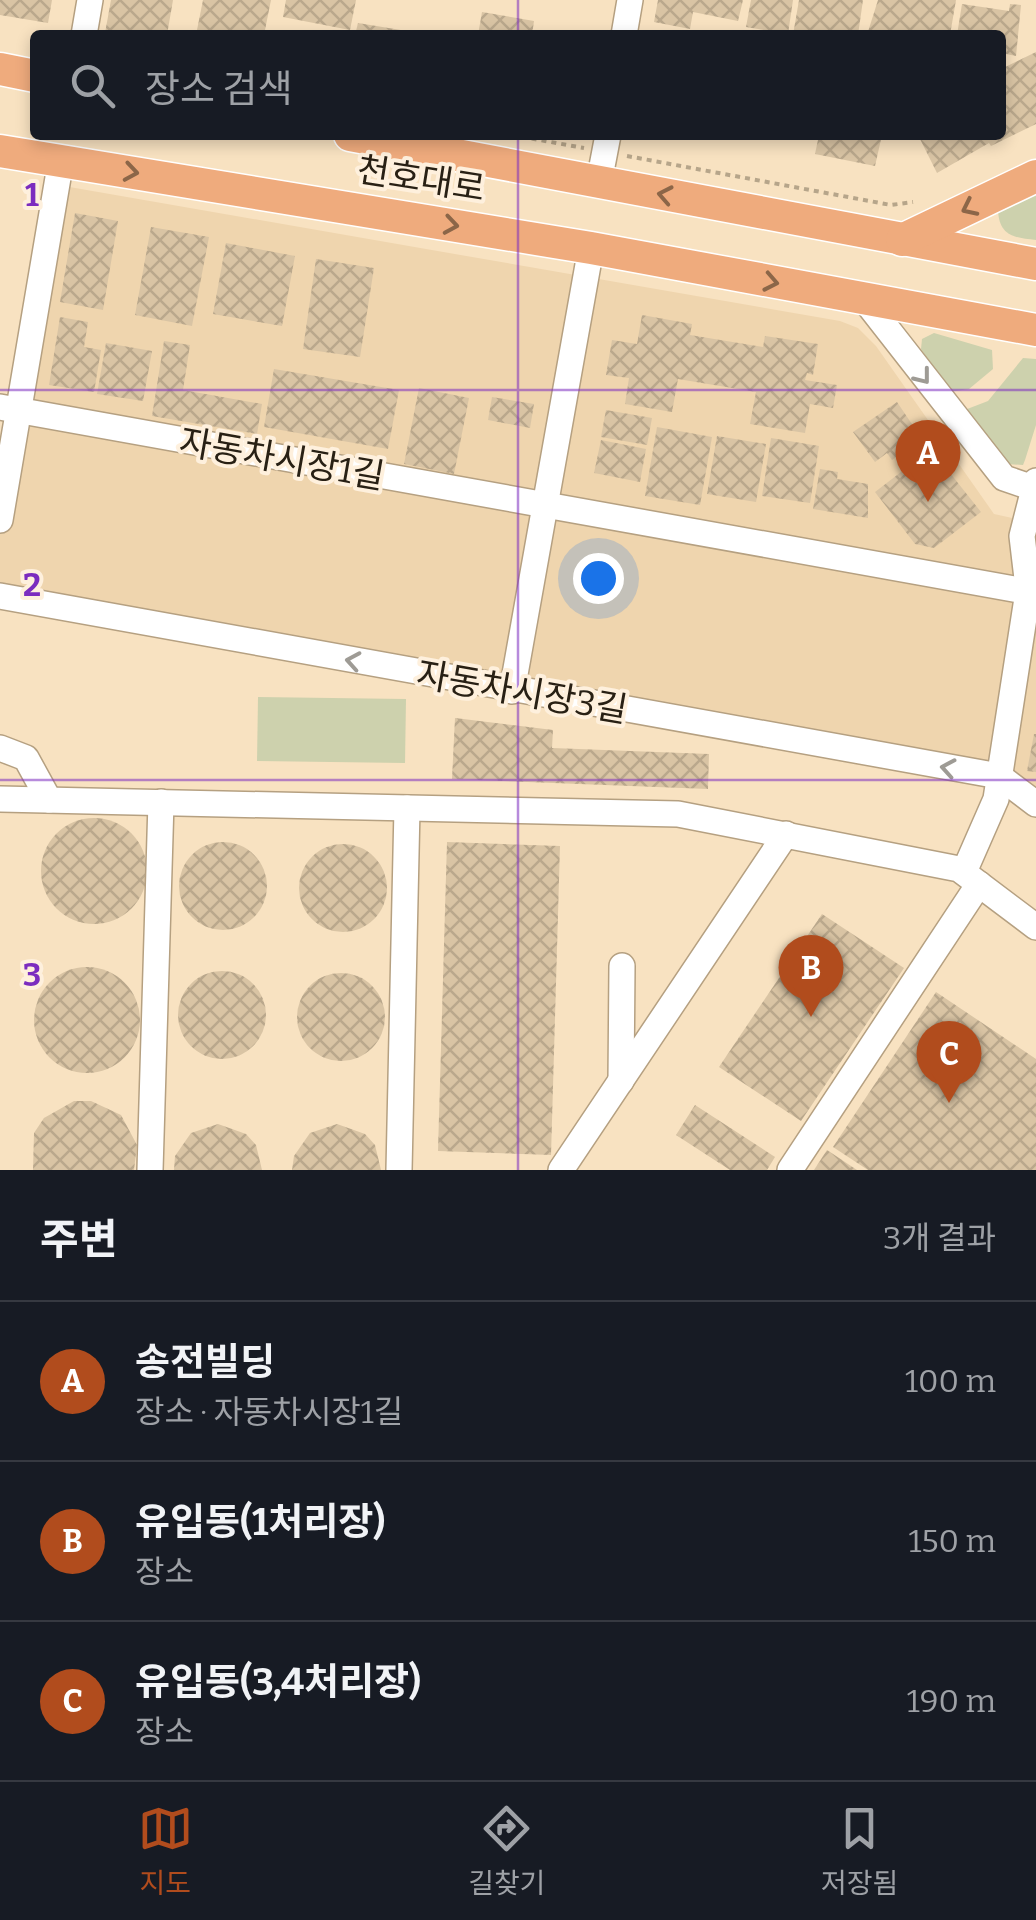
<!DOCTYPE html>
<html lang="ko">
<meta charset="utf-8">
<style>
body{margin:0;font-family:Bitter,"Noto Sans KR",serif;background:#242831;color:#f1f3f6}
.you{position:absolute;left:598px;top:578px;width:35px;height:35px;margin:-25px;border:8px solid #fff;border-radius:50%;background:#1a73e8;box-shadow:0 0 0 15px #1a73e833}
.badge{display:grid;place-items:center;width:65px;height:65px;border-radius:50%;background:#b14c1d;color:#fff;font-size:32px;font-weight:700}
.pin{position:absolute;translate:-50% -82px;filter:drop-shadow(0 2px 5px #0008)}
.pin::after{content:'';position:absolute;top:52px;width:35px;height:30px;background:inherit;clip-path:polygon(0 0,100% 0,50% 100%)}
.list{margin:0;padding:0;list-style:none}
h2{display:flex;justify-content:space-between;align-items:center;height:130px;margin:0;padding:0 40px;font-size:42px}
h2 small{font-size:32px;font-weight:400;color:#9ea1a6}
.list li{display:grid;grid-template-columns:65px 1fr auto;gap:30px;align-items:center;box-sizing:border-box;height:160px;padding:0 40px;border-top:2px solid #363941}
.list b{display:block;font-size:38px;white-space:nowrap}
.list p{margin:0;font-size:32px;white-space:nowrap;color:#9ea1a6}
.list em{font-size:32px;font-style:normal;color:#9ea1a6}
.icon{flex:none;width:55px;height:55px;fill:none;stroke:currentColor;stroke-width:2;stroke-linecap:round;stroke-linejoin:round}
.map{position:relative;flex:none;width:1036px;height:1170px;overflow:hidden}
.search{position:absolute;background:#171b24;box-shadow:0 5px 15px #0003;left:30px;right:30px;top:30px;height:110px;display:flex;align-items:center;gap:25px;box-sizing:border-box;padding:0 35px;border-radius:10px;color:#9ea1a6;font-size:38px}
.sheet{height:610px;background:#171b24}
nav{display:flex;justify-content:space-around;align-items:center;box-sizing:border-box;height:140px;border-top:2px solid #363941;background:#171b24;font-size:28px;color:#9ea1a6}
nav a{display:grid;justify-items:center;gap:5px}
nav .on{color:#b14c1d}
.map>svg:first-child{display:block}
</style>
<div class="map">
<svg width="1036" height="1170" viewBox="0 0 1036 1170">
<defs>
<pattern id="building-cross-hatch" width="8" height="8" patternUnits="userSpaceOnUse" patternTransform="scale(2.5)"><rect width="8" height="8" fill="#d9c4a4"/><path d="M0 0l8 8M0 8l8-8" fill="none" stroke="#baa88c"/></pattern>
</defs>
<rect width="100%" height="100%" fill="#f8e2c1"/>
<path fill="#efd5ae" d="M58,185L840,321L858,328L876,346L994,514L1036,523V804L999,776L0,596V522Z"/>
<g fill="#cdd1ad">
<path d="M1036,187V240C1013,238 999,235 998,210Z"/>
<path d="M934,333L992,350L993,369L969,389L949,392L921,349L922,339Z"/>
<path d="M1023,358L1036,359V425L1025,460L1023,465L1006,464L962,411L988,401Z"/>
<path d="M258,697L406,699L405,763L257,761Z"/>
</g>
<g fill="url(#building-cross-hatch)">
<path d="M0,0H52L48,23L0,15Z"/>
<path d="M111,0H173L167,35L105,33Z"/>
<path d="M203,0H271L264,35H196Z"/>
<path d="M286,0H356L350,30L283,17Z"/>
<path d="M658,0H743L738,21L693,12L690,29L654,22Z"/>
<path d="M751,0H793L788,34L746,27Z"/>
<path d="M799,0H863L858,35H793Z"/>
<path d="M878,0H956L950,35H867Z"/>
<path d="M962,4L1009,11L1010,4L1021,5L1016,56L1001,53V35H957Z"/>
<path d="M482,12L534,21L532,35H478Z"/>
<path d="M358,23L419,33V35H355Z"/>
<path d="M1036,52V124L991,146L989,143L937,173L918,135H1001V69Z"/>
<path d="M819,135H882L875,166L815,154Z"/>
<path d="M75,213L118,221L103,310L60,302Z"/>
<path d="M151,227L209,237L192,326L135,315Z"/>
<path d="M226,243L295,256L282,326L213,314Z"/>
<path d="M316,259L374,268L360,357L303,349Z"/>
<path d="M642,315L692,324L690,335L763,347L765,336L818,344L813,375L807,373L805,380L837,385L833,408L810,404L805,433L750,424L756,392L678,379L672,412L625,404L629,378L606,375L612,340L637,344Z"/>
<path d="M60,317L88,322L84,347L101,350L94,392L49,385Z"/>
<path d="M164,341L190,345L183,390L262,404L257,434L152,416Z"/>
<path d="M106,343L152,351L143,401L97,394Z"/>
<path d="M274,369L399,390L388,449L264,427Z"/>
<path d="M419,388L469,398L454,474L404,464Z"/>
<path d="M492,397L534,404L530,428L488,420Z"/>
<path d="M897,402L918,433L913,436L918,442L892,460L887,453L875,462L853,432Z"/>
<path d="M606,410L652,418L647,445L601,437Z"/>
<path d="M657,427L712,437L700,505L645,496Z"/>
<path d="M717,436L766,444L756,502L707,494Z"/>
<path d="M771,438L819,446L810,503L762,496Z"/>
<path d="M601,440L646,449L640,482L594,473Z"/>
<path d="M931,449L981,512L934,548L915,544L875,492Z"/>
<path d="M820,469L838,472L837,479L868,484V518L813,509Z"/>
<path d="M455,718L553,730L552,748L709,754L708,789L452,779Z"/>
<path d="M1034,734H1036V772L1027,771Z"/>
<circle cx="94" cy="871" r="53"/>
<path d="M447,842L560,846L551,1155L438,1151Z"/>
<circle cx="223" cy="886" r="44"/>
<circle cx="343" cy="888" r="44"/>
<path d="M822,914L904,968L801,1121L719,1067Z"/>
<circle cx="87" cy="1020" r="53"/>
<circle cx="222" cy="1015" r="44"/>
<circle cx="341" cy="1017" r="44"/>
<path d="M936,992L1036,1059V1170H868L833,1147Z"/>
<path d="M74,1101H91L121,1115L137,1145L134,1170H33L34,1133L44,1118Z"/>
<path d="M695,1105L775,1157L767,1170H730L676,1135Z"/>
<path d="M218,1124L246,1134L256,1145L262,1170H174L175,1156L191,1133Z"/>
<path d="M337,1124L365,1134L375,1145L381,1170H292L294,1156L310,1133Z"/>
<path d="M827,1150L857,1170H814Z"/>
</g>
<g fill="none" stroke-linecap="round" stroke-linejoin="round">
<g stroke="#b5a081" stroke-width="28">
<g id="minor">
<path d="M84,35L90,0"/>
<path d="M624,35L630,0"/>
<path d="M599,182L608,135"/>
<path d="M864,299L1004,478L1036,489"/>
<path d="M0,407L1036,593"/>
<path d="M0,520L61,160"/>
<path d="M1028,587L1022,536L1036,481"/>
<path d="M0,596L999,776L1036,804"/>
<path d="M512,691L591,248"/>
<path d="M0,748L26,758L49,800"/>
<path d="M0,799L678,814L959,869L1036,927"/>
<path d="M964,872L996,799L1028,592L1036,567"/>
<path d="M621,1081L622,966"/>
<path d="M150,1170L161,802"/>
<path d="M399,1170L407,808"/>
<path d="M561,1170L786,834"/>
<path d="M790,1170L979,884"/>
</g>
</g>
<g stroke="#fff" stroke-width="35">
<g id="major">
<path d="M0,69L35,76"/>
<path d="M350,135L1036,264"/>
<path d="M0,151L591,248L1036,330"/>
<path d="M902,240L1036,176"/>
</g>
</g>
<g stroke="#b6a58a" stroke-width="4" stroke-dasharray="5 5" stroke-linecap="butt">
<path d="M512,135L584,148"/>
<path d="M627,156L891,205L913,202"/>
</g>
<use href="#minor" stroke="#fff" stroke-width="25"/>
<use href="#major" stroke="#efab7d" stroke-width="32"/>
</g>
<defs><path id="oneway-chevron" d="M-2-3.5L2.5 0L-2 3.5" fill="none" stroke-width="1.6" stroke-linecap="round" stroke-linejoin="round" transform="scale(2.5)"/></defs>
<g stroke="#8c6648">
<use href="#oneway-chevron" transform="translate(131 172) rotate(9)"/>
<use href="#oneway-chevron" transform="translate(665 195) rotate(-169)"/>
<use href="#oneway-chevron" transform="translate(969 208) rotate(154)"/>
<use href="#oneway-chevron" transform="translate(451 225) rotate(9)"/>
<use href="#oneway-chevron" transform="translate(771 282) rotate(11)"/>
</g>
<g stroke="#9e9b95">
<use href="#oneway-chevron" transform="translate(923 377) rotate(52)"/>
<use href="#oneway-chevron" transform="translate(353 661) rotate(-170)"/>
<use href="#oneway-chevron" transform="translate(948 768) rotate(-170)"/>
</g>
<path fill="none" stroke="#7b2cbf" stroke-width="2.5" stroke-opacity="0.55" d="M518,0V35M518,135V1170M0,390H1036M0,780H1036"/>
<g text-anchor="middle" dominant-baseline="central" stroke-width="8" stroke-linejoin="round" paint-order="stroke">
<g font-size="35" fill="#282014" stroke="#fef0dd">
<text transform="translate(421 179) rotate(9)">천호대로</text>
<text transform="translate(282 459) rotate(10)">자동차시장1길</text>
<text transform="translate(522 692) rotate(10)">자동차시장3길</text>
</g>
</g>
<g font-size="32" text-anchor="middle" font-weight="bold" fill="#7b2cbf" stroke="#fef0dd" stroke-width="8" stroke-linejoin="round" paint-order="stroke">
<text x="32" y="206">1</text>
<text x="32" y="596">2</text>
<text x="32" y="986">3</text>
</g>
</svg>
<div class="you"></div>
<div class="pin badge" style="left:928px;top:502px">A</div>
<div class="pin badge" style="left:811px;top:1017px">B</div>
<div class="pin badge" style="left:949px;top:1103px">C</div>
<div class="search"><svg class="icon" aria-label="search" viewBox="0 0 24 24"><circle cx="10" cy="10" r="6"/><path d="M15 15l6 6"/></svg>장소 검색</div>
</div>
<section class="sheet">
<h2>주변<small>3개 결과</small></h2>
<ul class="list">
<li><span class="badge">A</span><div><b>송전빌딩</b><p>장소 · 자동차시장1길</p></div><em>100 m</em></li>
<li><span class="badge">B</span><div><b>유입동(1처리장)</b><p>장소</p></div><em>150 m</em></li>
<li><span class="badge">C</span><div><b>유입동(3,4처리장)</b><p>장소</p></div><em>190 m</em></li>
</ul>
</section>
<nav>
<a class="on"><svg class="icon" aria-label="map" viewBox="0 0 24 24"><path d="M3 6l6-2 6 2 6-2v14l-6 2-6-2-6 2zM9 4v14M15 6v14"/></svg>지도</a>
<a><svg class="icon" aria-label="directions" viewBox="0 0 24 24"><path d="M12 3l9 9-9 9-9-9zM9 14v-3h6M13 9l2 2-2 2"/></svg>길찾기</a>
<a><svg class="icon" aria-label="saved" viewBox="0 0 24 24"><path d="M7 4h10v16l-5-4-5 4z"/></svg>저장됨</a>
</nav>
